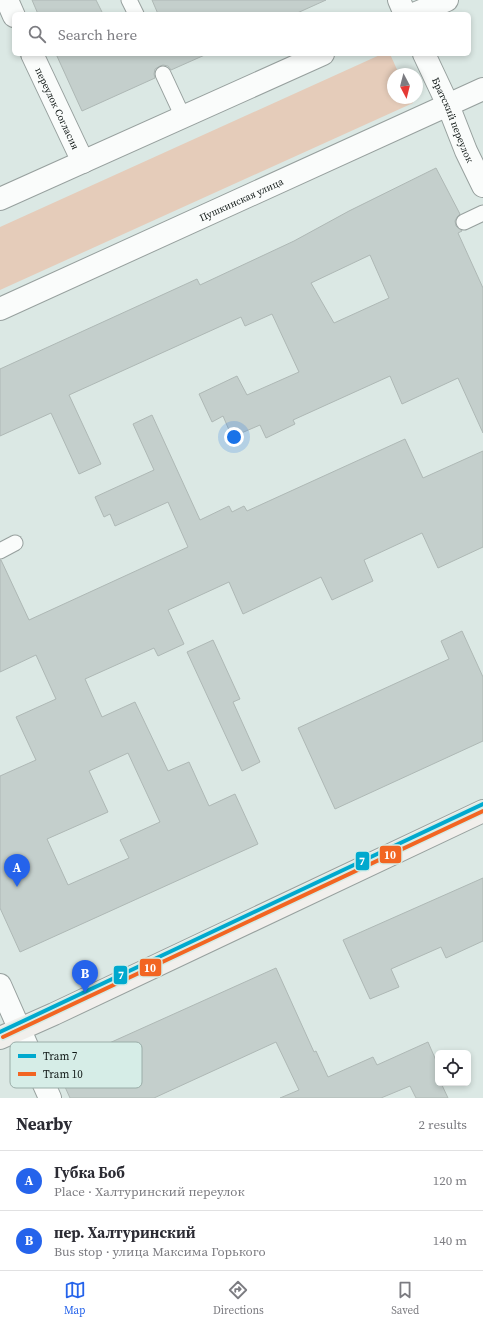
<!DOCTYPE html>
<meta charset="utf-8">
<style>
body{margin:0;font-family:"Source Serif 4",serif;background:#f2f2f3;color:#2b2b33}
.controls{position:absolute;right:12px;bottom:12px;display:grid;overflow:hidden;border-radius:6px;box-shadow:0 2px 6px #0003}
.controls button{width:36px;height:36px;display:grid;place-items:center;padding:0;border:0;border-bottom:1px solid #e1e1e2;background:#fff;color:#2b2b33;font:20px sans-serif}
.compass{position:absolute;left:387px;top:68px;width:36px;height:36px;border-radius:50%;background:#fff;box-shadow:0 2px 6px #0003;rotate:173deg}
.you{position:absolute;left:234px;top:437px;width:14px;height:14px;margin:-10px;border:3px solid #fff;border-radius:50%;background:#1a73e8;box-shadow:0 0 0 6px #1a73e833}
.badge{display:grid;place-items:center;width:26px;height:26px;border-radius:50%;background:#2563eb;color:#fff;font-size:13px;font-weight:700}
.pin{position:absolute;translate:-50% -33px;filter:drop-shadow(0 1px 2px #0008)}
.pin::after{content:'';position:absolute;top:21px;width:14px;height:12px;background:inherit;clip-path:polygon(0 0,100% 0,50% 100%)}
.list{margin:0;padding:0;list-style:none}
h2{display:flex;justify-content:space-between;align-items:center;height:52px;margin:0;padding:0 16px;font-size:17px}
h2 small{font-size:13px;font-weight:400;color:#7c7c81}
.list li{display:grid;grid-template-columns:26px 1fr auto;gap:12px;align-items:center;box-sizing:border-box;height:60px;padding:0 16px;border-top:1px solid #e1e1e2}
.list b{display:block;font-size:15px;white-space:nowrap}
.list p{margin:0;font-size:13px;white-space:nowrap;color:#7c7c81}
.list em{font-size:13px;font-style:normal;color:#7c7c81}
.icon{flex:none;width:22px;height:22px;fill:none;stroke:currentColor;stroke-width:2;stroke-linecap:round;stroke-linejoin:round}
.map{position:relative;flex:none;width:483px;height:1098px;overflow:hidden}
.search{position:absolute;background:#fff;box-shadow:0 2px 6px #0003;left:12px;right:12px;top:12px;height:44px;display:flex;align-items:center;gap:10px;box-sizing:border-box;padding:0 14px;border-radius:6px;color:#7c7c81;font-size:15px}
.sheet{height:172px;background:#fff}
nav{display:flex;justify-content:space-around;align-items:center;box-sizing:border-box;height:56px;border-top:1px solid #e1e1e2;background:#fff;font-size:11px;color:#7c7c81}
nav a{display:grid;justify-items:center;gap:2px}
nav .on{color:#2563eb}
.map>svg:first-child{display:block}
</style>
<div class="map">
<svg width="483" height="1098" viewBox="0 0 483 1098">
<rect width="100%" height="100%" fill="#dbe8e4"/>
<path fill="#e5ccba" d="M382,54H390L399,74H393V98H411L413,103L0,290V227Z"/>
<g fill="#c4cfcc" stroke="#aeb8b5" fill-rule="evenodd">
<path d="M32,0H96L103,14H38Z"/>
<path d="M152,0H326L295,14H158Z"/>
<path d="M56,54H207L171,70L168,66L163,65L160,66L155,69L154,74L155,78L82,111Z"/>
<path d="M436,168L460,214L457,217L455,221L456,226L462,231L458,233L483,288V433L458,378L402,404L390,376L293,420L295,424L266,438L260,425L232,437L223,416L212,422L199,394L237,376L247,395L299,372L272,314L245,326L241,317L69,395L101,464L79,474L51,413L0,436V369L197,279L200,285L294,241L349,211ZM370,255L389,298L334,323L311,283Z"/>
<path d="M152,415L200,520L229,506L232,512L244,506L247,511L405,439L423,478L483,451V547L438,568L422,533L364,560L373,581L332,600L321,577L243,614L229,582L168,610L184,644L158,656L154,648L85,679L102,717L135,702L168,771L189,762L209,806L235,794L258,844L20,952L0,908V776L36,760L16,717L56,699L36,655L0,672V560H1L29,620L188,547L168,502L115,526L110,514L104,517L95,497L154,470L133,424ZM128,753L160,822L120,840L129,858L68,885L47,839L108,812L89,771Z"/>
<path d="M462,631L483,677V741L335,809L298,728L449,659L441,641Z"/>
<path d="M213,640L240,699L233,702L260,762L242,771L187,652Z"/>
<path d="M483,878V941L446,958L441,947L391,969L399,987L370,999L343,940Z"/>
<path d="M276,968L314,1052L316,1051L328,1077L373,1057L377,1065L428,1042L438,1065V1083H441L448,1098H416L410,1086L381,1098H280L299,1090L276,1042L154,1098H70L56,1067Z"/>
</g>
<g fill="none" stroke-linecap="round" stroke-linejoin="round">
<g stroke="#97a09e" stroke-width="17">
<g id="service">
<path d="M129,0L136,14"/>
<path d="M163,74L183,117"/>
<path d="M464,222L483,213"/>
<path d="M0,551L15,543"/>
</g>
</g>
<g stroke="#97a09e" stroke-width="24">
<g id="minor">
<path d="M7,0L14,16"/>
<path id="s1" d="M32,54L83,162"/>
</g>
</g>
<g stroke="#97a09e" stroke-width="24">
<g id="tertiary">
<path d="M399,0L405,14"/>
<path d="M414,14L447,0"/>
<path id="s2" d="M424,54L448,105L466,151L483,186"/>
<path d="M0,199L323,54"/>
<path id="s3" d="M0,309L483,89"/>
<path d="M0,985L50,1098"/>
</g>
</g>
<g stroke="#97a09e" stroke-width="24">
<path id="secondary" d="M0,1038L54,1014L483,811"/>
</g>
<use href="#service" stroke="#fafcfb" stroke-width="15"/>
<use href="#minor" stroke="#fafcfb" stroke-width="22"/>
<use href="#tertiary" stroke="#fafcfb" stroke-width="22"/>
<use href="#secondary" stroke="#f1efec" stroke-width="22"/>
<g stroke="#d6ede7" stroke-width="7">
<path id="tram-1" d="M0,1032L483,804"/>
</g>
<g stroke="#d6ede7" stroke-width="7">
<path id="tram-2" d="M3,1037L483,811"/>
</g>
<use href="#tram-1" stroke="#00a9ce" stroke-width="4"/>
<use href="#tram-2" stroke="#f26522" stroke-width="4"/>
</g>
<g text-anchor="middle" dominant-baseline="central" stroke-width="3.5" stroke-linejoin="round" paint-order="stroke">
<g font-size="10" fill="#0f1715" stroke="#d6ede7">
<text stroke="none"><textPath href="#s1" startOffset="60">переулок Согласия</textPath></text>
<text stroke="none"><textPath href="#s2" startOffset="72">Братский переулок</textPath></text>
<text stroke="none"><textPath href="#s3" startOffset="265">Пушкинская улица</textPath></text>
</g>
</g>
<rect x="10" y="1042" width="132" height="46" rx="6" fill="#d6ede7" stroke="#9aada8" stroke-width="1"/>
<rect x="18" y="1054" width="18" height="4" fill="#00a9ce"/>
<rect x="18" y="1072" width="18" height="4" fill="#f26522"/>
<g font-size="11" fill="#0f1715">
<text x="43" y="1060">Tram 7</text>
<text x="43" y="1078">Tram 10</text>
</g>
<g stroke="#d6ede7" stroke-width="1.5">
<rect x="379" y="845" width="23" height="19" rx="4" fill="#f26522"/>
<rect x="355" y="851" width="15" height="20" rx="4" fill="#00a9ce"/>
<rect x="139" y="958" width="23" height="19" rx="4" fill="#f26522"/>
<rect x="113" y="965" width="15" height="20" rx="4" fill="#00a9ce"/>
</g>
<g font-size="11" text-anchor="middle" font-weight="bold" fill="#fff">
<text x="390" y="859">10</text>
<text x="362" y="865">7</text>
<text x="150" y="972">10</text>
<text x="121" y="979">7</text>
</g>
</svg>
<div class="controls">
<button><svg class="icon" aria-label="locate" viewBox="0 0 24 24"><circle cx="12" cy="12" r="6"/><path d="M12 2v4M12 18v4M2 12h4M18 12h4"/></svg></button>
</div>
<svg class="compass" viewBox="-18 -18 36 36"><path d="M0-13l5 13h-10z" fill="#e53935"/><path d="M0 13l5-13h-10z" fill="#7c7c81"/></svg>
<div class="you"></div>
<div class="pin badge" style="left:17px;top:887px">A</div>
<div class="pin badge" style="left:85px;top:993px">B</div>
<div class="search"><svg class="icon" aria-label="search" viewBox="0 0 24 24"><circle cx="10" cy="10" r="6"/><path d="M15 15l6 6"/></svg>Search here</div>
</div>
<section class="sheet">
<h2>Nearby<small>2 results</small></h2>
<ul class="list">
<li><span class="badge">A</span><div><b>Губка Боб</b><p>Place · Халтуринский переулок</p></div><em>120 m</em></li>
<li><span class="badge">B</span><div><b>пер. Халтуринский</b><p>Bus stop · улица Максима Горького</p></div><em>140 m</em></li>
</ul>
</section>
<nav>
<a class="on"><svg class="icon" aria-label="map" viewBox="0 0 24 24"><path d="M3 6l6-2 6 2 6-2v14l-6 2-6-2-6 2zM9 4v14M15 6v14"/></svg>Map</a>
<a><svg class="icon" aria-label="directions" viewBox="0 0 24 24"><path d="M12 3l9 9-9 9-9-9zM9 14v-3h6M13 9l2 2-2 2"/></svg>Directions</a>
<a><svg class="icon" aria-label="saved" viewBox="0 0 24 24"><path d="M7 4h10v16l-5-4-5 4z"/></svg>Saved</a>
</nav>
